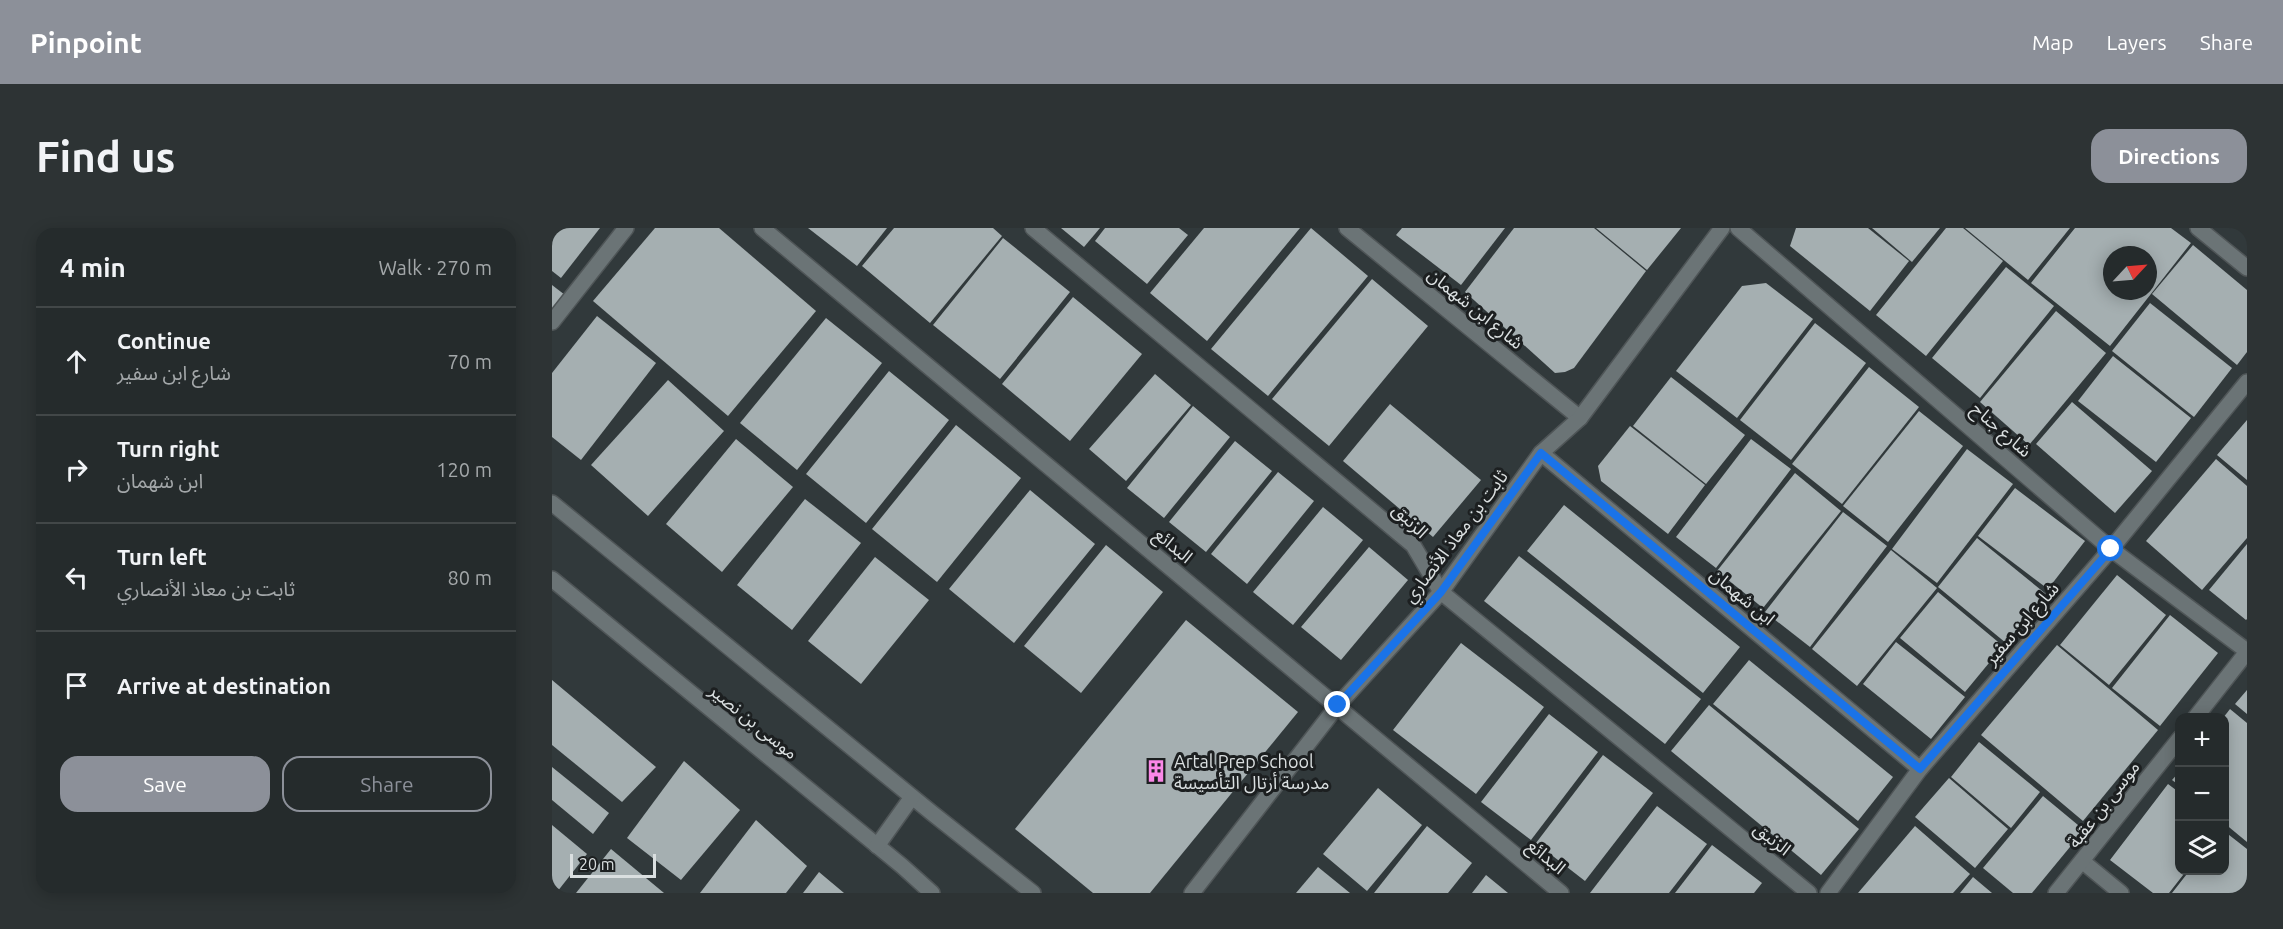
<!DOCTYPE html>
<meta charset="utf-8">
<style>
body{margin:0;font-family:Ubuntu,"Noto Sans Arabic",sans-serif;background:#2d3334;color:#f1f3f6}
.controls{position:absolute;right:18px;bottom:18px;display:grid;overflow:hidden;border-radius:12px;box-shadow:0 3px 15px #0003}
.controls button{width:54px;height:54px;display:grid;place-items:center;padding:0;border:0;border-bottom:2px solid #424748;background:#252b2c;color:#f1f3f6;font:30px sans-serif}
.compass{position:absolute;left:1551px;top:18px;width:54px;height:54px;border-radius:50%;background:#252b2c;box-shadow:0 3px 15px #0003;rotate:64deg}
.scale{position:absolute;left:18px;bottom:15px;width:86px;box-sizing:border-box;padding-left:6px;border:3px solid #dadfe0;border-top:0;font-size:16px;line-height:21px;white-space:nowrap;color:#dadfe0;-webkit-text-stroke:4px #1c1f20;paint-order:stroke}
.stop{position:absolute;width:18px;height:18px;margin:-14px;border:4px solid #1a73e8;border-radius:50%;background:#fff}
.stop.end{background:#1a73e8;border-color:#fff;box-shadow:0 2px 6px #0008}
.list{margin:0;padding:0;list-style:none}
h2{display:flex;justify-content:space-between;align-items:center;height:78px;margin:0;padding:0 24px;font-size:26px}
h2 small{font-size:20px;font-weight:400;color:#a3a7a9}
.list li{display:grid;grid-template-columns:39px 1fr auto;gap:18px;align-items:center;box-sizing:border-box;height:108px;padding:0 24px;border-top:2px solid #424748}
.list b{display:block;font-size:22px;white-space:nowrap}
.list p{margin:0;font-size:20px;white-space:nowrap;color:#a3a7a9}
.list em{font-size:20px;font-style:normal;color:#a3a7a9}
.actions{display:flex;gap:12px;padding:18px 24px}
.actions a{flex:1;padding:14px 0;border:2px solid #8c9099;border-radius:18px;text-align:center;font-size:21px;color:#8c9099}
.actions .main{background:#8c9099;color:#fff}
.icon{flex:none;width:33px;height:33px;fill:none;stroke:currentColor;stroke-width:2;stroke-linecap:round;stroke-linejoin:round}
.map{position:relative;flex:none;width:1695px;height:665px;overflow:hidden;border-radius:18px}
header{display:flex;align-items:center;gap:36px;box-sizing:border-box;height:84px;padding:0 30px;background:#8c9099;color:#fff}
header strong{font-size:28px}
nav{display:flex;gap:33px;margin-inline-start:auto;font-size:21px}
.intro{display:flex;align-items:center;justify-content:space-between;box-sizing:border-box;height:144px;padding:0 36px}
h1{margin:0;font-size:42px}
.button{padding:15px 27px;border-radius:18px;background:#8c9099;color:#fff;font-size:21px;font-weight:700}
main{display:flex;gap:36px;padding:0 36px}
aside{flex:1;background:#252b2c;border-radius:18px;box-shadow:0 3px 15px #0003}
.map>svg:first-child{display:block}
</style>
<header>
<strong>Pinpoint</strong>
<nav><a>Map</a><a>Layers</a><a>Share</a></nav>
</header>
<div class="intro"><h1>Find us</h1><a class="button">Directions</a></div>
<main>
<aside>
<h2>4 min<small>Walk · 270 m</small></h2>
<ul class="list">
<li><svg class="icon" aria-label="ahead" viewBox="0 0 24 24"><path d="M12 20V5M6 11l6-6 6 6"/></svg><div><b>Continue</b><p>شارع ابن سفير</p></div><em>70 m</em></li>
<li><svg class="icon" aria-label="right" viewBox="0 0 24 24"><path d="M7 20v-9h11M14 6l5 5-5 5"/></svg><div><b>Turn right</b><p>ابن شهمان</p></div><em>120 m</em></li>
<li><svg class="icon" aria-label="left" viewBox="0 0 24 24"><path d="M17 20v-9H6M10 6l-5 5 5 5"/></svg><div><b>Turn left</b><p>ثابت بن معاذ الأنصاري</p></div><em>80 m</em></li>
<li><svg class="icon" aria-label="arrive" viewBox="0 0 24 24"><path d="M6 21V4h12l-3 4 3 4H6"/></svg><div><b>Arrive at destination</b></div></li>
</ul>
<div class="actions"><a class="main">Save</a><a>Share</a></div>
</aside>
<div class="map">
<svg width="1695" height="665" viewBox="0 0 1695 665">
<rect width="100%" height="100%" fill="#31393b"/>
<g fill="#a5afb1" fill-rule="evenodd">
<path d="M0,0H48L9,50L0,43Z"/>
<path d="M103,0H167L264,83L176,188L41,73Z"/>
<path d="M256,0H335L305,38Z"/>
<path d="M342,0H441L450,8L378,95L310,38Z"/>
<path d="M509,0H548L532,19Z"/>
<path d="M553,0H627L636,7L595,56L543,13Z"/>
<path d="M652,0H748L655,113L598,65Z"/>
<path d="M759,0L816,48L716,168L659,121Z"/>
<path d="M850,0H953L909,57L844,7Z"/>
<path d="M962,0H1042L1094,43L1022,140L1013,144L1003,145L913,64Z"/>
<path d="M1044,0H1129L1095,42Z"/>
<path d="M1244,0H1316L1357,33L1318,83L1238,18Z"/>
<path d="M1320,0H1388L1360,34Z"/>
<path d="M1394,0H1411L1451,33L1374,128L1324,87Z"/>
<path d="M1413,0H1518L1476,52Z"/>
<path d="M1523,0H1619L1639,15L1558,118L1479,55ZM1560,27H1596V63H1560Z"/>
<path d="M451,10L518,64L448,151L381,97Z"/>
<path d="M1641,17L1695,62V124L1685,137L1600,66Z"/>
<path d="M1454,39L1502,78L1428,170L1380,130Z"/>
<path d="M820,51L876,98L777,218L720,171Z"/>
<path d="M1214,55L1261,91L1185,190L1124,143L1190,58Z"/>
<path d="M0,57L13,67L0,82Z"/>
<path d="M521,69L590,126L518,213L450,156Z"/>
<path d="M1598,75L1680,140L1642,189L1560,123Z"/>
<path d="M1504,83L1554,125L1477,217L1428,174Z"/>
<path d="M45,88L104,135L29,232L0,209V145Z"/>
<path d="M274,90L330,135L245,242L188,195Z"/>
<path d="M1263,95L1314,135L1239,232L1188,192Z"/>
<path d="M1561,128L1639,190L1604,234L1526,173Z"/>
<path d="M1317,139L1367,179L1290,276L1240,236Z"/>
<path d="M337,143L397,192L314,295L254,246Z"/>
<path d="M603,146L639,177L574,253L537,221Z"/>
<path d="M1119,149L1193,207L1154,256L1081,198Z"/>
<path d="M116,152L172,203L96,288L39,237Z"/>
<path d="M1520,174L1600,243L1563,285L1484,216Z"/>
<path d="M838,176L929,252L881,309L791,233Z"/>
<path d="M641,178L678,209L612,290L575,260Z"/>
<path d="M1367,183L1411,218L1336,314L1291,278Z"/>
<path d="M1695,192V252L1665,227Z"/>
<path d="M404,197L469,250L385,354L320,301Z"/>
<path d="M1078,198L1153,257L1116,306L1049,253L1046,238Z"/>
<path d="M184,211L241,259L170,344L114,296Z"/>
<path d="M1199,211L1239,241L1164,340L1124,309Z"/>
<path d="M683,213L720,243L654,324L617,294Z"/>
<path d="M1415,221L1461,256L1385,355L1340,321Z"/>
<path d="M1664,231L1695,258V310L1650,362L1594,313Z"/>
<path d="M726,244L762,273L695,356L659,326Z"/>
<path d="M1243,245L1289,283L1211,380L1165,343Z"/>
<path d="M1463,260L1533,313L1496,361L1426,308Z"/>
<path d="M478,262L543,316L462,415L397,361Z"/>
<path d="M253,271L309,315L240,402L185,357Z"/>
<path d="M1012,277L1188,419L1151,465L975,323Z"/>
<path d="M771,279L811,312L741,397L701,364Z"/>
<path d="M1291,284L1335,318L1258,419L1213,384Z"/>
<path d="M1425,310L1494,366L1454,415L1386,359Z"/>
<path d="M1695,316V391L1694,392L1657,362Z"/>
<path d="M554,317L611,364L529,465L472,418Z"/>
<path d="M817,319L856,352L789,432L749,399Z"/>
<path d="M1339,322L1385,360L1305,458L1260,421Z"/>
<path d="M967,328L1149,471L1113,516L932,373Z"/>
<path d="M323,329L377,372L309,456L256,413Z"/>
<path d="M1565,347L1614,387L1557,457L1508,417Z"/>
<path d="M1386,364L1451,418L1413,464L1348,410Z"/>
<path d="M1618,387L1666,425L1608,498L1560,460Z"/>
<path d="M634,392L746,484L598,665H541L463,601Z"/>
<path d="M1344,414L1413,469L1379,511L1311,456Z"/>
<path d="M909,415L992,479L924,566L841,502Z"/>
<path d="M1505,417L1606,502L1531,593L1429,507Z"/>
<path d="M1197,432L1341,549L1306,593L1161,476Z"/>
<path d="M0,452L104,539L70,574L0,517Z"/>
<path d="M1695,462V486L1683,476Z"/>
<path d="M1157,477L1307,601L1269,647L1119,523Z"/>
<path d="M1678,481L1695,495V614L1672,595L1671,490Z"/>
<path d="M997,486L1046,524L979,612L929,574Z"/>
<path d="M1427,514L1488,564L1459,600L1399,549Z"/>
<path d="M1051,527L1101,565L1033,653L984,615Z"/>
<path d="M132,533L188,582L129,652L75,610Z"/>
<path d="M0,539L57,585L41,606L0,572Z"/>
<path d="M1628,543V558L1620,552Z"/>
<path d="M1397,550L1456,601L1423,640L1363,589Z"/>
<path d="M1616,556L1628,565V642H1635L1617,665H1601L1558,632Z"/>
<path d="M826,560L870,597L815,663L771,626Z"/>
<path d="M1491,568L1532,602L1480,665H1461L1431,640Z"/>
<path d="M1105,578L1155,616L1117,665H1038Z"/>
<path d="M204,592L255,638L234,665H148Z"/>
<path d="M0,597L35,626L5,664L0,660Z"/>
<path d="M875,598L920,635L896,665H822Z"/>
<path d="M1363,598L1418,646L1401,665H1306Z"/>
<path d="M1672,603L1695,621V661L1692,665H1620L1638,642H1672Z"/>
<path d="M1160,617L1210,655L1202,665H1123Z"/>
<path d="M59,621L112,665H24Z"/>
<path d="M766,639L798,665H744Z"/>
<path d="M267,644L292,665H251Z"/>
<path d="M934,647L956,665H920Z"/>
<path d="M1421,649L1440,665H1408Z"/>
</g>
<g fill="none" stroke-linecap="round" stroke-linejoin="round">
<g stroke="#4f5557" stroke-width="18">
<g id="minor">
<path d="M210,0L1009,665"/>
<path d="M481,0L861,317L889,364L1257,665"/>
<path d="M795,0L1028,190"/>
<path d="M1186,0L1559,321L1695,423"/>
<path d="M1646,0L1695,40"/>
<path d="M0,94L74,0"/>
<path d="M989,225L1368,541"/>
<path d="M0,275L380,585L481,665"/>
<path d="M0,351L350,638L380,665"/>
<path d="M1643,490L1695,424"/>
<path d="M325,618L360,569"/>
<path d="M1530,633L1569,665"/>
<path d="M640,665L786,477L889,364L989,225L1028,190L1170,0"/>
<path d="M1276,665L1368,541L1559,321L1695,154"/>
<path d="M1504,665L1628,510"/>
</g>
</g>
<use href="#minor" stroke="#6b7476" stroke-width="15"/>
</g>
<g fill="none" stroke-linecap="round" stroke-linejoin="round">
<path stroke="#1a73e8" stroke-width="8" d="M786,477L889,364L989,225L1368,541L1559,321"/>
</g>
<defs>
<g id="building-bare" transform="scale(1.8)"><path d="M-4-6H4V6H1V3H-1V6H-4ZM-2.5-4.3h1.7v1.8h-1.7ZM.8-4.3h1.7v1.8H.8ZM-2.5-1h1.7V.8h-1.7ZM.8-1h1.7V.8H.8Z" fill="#fa87e7" stroke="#1c1f20" stroke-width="2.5" paint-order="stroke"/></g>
</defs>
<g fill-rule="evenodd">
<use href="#building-bare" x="604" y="543"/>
</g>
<g text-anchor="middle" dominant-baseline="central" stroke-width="6" stroke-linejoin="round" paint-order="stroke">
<g font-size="18" fill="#dadfe0" stroke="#1c1f20">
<text transform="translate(924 80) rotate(39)">شارع ابن شهمان</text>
<text transform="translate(1450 201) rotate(41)">شارع جناح</text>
<text transform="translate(859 292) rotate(44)">الزنبق</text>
<text transform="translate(903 308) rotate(-53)">ثابت بن معاذ الأنصاري</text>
<text transform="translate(622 317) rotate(40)">البدائع</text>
<text transform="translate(1191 368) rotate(40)">ابن شهمان</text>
<text transform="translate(1469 395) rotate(-49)">شارع ابن سفير</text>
<text transform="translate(202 493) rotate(39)">موسى بن نصير</text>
<text transform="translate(1551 576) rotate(-52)">موسى بن عقبة</text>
<text transform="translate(1221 610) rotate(39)">الزنبق</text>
<text transform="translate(995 628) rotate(40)">البدائع</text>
</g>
<g font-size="18" fill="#dadfe0" stroke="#1c1f20" text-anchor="start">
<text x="622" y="533">Artal Prep School<tspan x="622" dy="21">مدرسة أرتال التأسيسة</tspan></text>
</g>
</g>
</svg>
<div class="controls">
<button>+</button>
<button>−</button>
<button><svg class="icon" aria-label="layers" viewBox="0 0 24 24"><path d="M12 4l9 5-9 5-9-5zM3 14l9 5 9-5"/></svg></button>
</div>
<svg class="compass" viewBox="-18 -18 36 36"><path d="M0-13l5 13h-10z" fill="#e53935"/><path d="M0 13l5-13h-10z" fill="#a3a7a9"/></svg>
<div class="scale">20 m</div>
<div class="stop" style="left:1559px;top:321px"></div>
<div class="stop end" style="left:786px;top:477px"></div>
</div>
</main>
